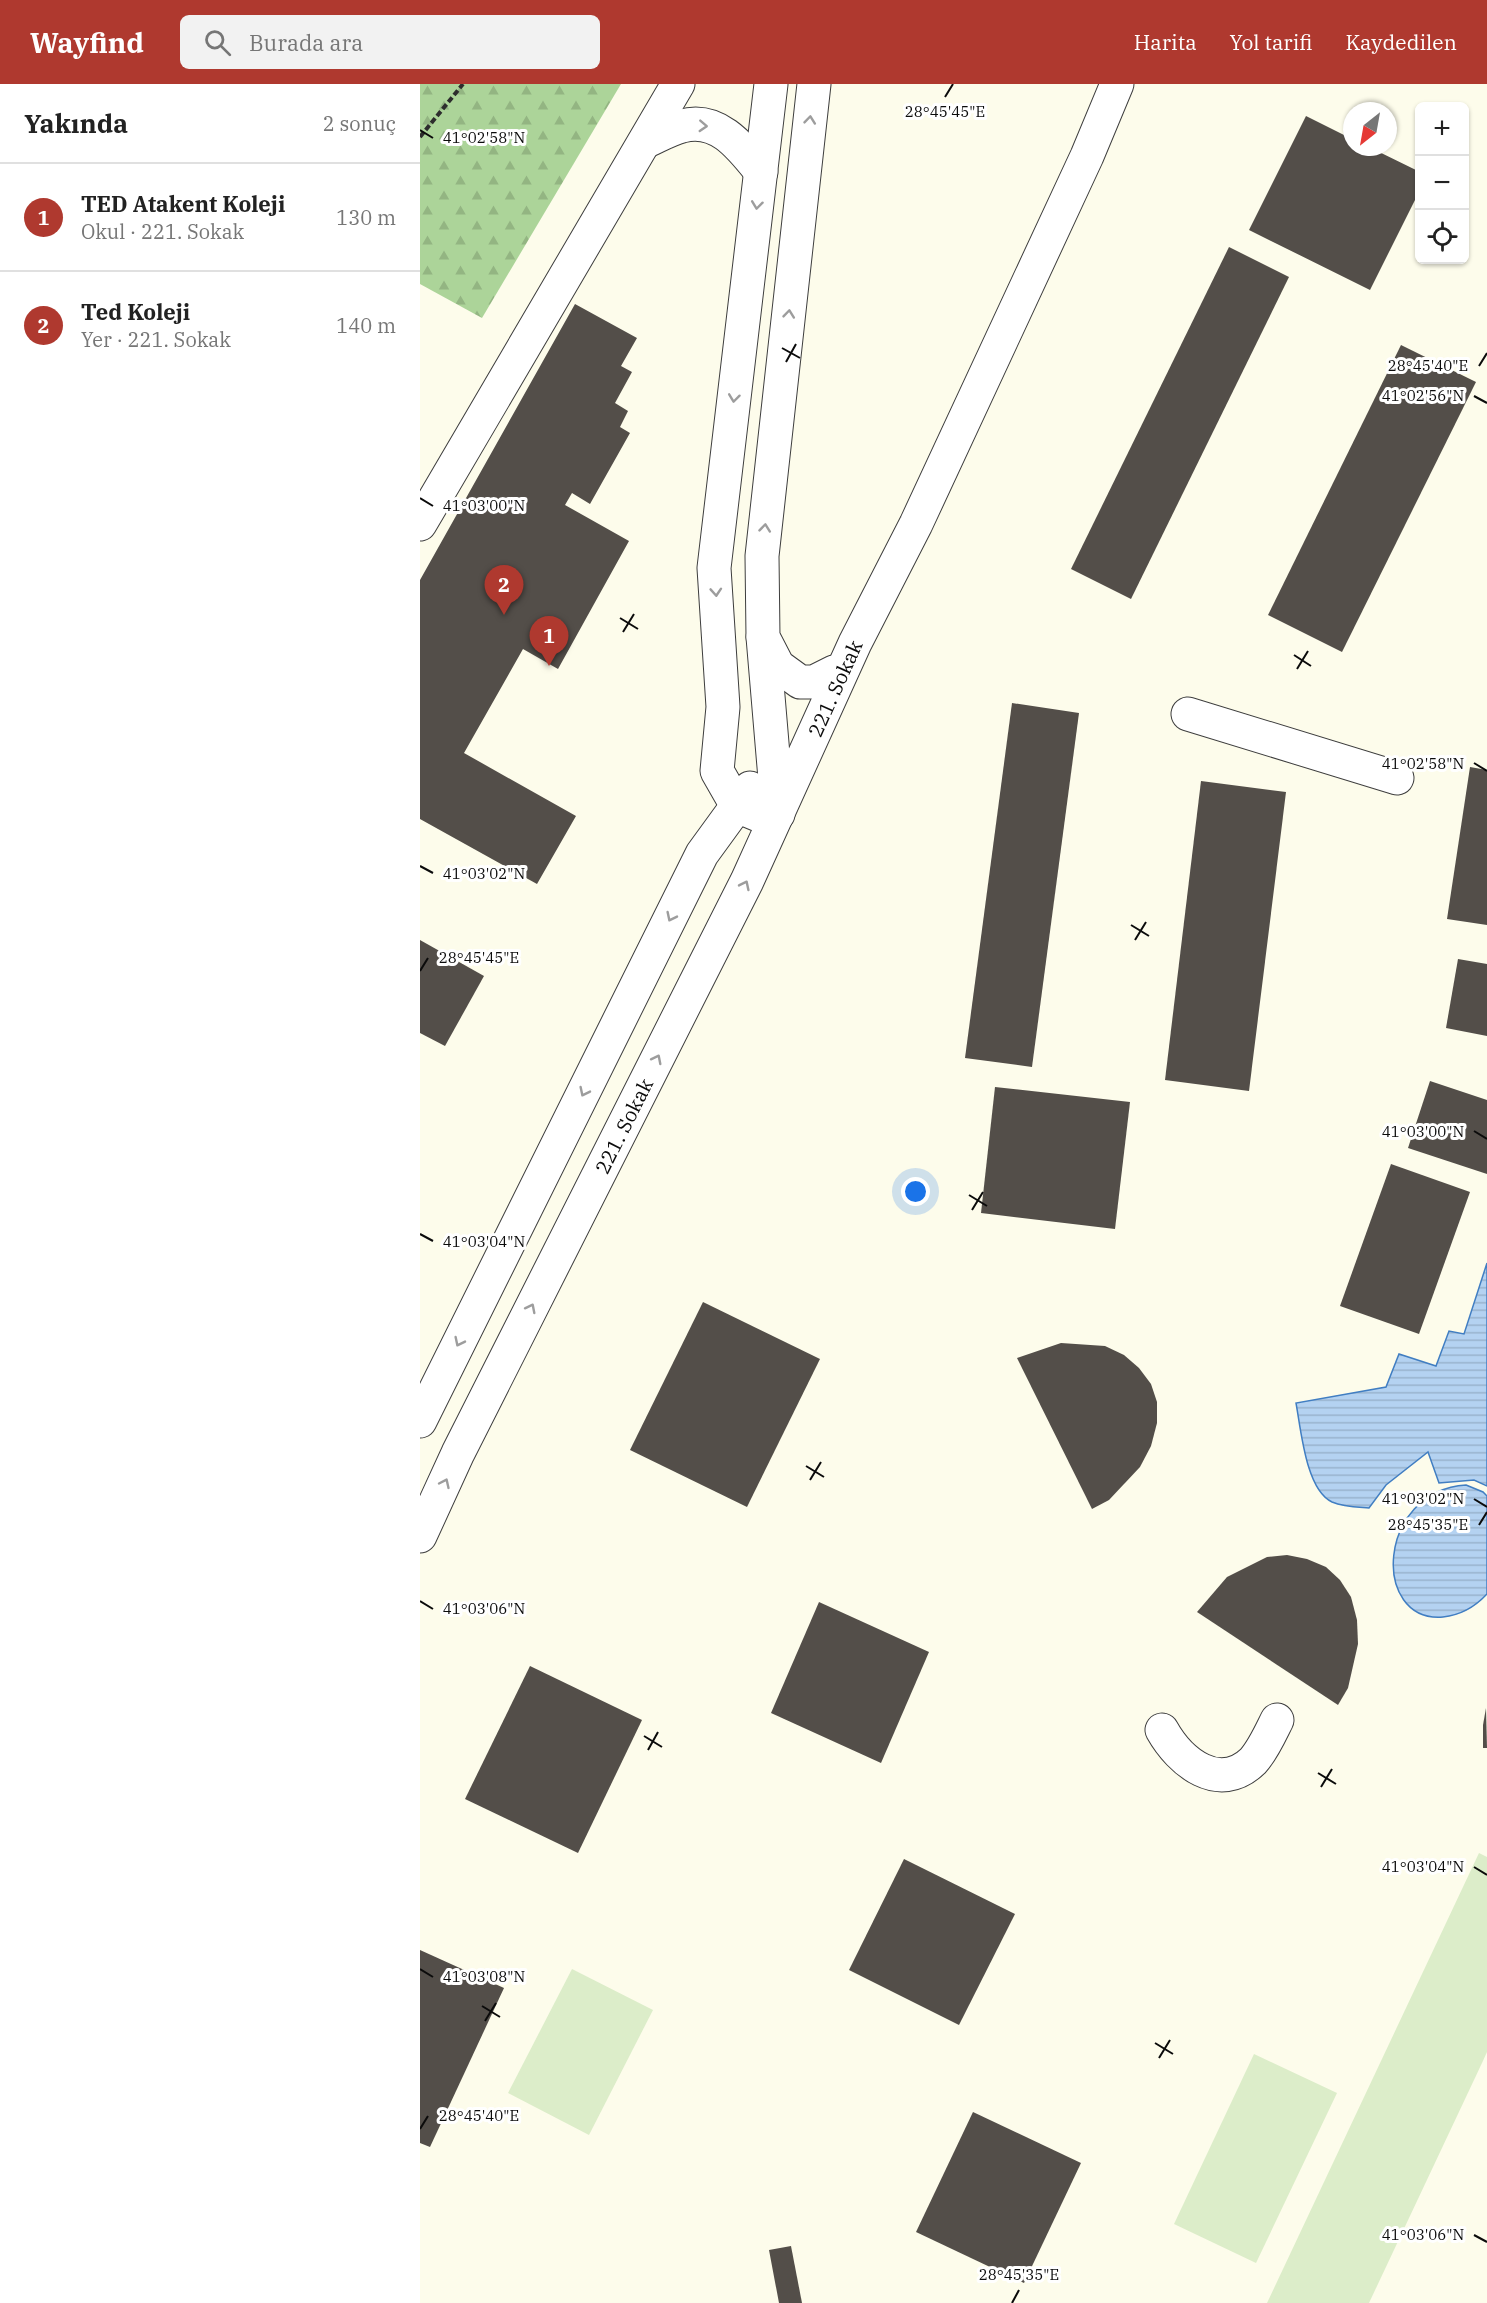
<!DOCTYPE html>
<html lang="tr">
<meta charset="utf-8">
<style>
body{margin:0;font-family:"IBM Plex Serif",serif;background:#f2f2f2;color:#222}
.controls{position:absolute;right:18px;top:18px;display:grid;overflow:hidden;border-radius:9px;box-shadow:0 2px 4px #0004}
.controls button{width:54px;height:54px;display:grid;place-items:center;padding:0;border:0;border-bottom:2px solid #e0e0e0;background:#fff;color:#222;font:30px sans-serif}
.compass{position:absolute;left:923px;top:18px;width:54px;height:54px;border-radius:50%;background:#fff;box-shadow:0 2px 4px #0004;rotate:211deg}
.you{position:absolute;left:496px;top:1108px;width:21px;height:21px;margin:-15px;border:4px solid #fff;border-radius:50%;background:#1a73e8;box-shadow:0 0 0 9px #1a73e833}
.badge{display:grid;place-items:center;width:39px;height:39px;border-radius:50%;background:#af392f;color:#fff;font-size:20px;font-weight:700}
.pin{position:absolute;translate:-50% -50px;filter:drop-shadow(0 2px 3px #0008)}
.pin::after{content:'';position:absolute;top:32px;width:21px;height:18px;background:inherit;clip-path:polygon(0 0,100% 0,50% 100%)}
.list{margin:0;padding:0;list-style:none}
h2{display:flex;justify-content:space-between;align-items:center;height:78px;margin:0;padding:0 24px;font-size:26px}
h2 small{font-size:20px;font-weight:400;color:#767676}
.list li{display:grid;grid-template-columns:39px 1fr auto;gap:18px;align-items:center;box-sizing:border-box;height:108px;padding:0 24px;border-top:2px solid #e0e0e0}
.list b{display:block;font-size:22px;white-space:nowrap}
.list p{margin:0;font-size:20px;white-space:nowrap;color:#767676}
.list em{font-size:20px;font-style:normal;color:#767676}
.icon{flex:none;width:33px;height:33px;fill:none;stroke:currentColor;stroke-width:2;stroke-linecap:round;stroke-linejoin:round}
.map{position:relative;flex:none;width:1067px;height:2219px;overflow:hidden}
header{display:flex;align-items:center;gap:36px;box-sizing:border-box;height:84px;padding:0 30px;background:#af392f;color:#fff}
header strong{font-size:28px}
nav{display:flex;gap:33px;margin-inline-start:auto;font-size:21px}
.search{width:420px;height:54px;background:#f2f2f2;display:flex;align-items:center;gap:15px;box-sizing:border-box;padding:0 21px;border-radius:9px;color:#767676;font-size:22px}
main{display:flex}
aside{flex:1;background:#fff}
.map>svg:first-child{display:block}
</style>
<header>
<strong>Wayfind</strong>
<div class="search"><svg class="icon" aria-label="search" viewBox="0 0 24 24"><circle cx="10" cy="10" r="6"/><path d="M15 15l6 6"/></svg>Burada ara</div>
<nav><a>Harita</a><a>Yol tarifi</a><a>Kaydedilen</a></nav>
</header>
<main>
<aside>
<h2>Yakında<small>2 sonuç</small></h2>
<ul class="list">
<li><span class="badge">1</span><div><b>TED Atakent Koleji</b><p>Okul · 221. Sokak</p></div><em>130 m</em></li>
<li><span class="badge">2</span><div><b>Ted Koleji</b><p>Yer · 221. Sokak</p></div><em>140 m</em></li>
</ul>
</aside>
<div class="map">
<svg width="1067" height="2219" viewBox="0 0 1067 2219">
<defs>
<pattern id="forest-firs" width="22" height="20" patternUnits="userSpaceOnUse" patternTransform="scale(1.5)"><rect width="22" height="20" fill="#acd499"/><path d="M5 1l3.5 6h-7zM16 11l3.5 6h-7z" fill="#93b582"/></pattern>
<pattern id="water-rules" width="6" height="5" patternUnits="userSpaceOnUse" patternTransform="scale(1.5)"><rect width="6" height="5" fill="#b4d2f1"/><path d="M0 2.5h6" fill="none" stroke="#99b3cd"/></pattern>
</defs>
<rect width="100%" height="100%" fill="#fdfceb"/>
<path fill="url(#forest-firs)" d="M0,0H201L62,234L0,200Z"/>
<g fill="#dcedc9">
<path d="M1059,1769L1067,1773V1968L1062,1979L949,2219H847Z"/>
<path d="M152,1885L233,1926L169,2051L88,2009Z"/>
<path d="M834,1970L917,2009L836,2179L754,2140Z"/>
</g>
<g fill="url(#water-rules)" stroke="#417ec2" stroke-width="1.5">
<path d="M1067,1179V1402L1054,1396L1019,1399L1008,1368L966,1401L949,1424C936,1423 924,1423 912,1418C886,1406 881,1346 876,1319L966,1303L979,1270L1016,1282L1029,1247L1044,1250Z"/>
<path d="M1046,1401L1063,1408L1067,1412V1510C1055,1523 1042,1531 1023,1533C951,1539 956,1407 1046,1401Z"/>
</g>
<g fill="#534e49">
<path d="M886,32L932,55V63H949L1000,88V106L950,206L829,146Z"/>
<path d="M809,163L869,193L711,515L651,485Z"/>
<path d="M155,220L217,254L201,282L212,288L195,319L208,327L200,343L210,349L170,420L152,409L145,421L209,457L138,585L103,565L44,669L156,732L117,800L0,735V496Z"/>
<path d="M981,261L1056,298L922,568L848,531Z"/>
<path d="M592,619L659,629L612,983L545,974Z"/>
<path d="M1050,683L1067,686V841L1027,835Z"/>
<path d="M781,697L866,708L829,1007L745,996Z"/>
<path d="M0,856L64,892L25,962L0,949Z"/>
<path d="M1038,875L1067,880V952L1026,944Z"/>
<path d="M1010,997L1067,1016V1090L988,1064Z"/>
<path d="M575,1003L710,1018L695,1145L561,1129Z"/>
<path d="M971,1080L1050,1108L999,1250L920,1222Z"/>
<path d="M283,1218L400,1275L327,1423L210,1366Z"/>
<path d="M641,1259L685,1262L704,1271L719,1284L731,1300L737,1318V1339L731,1362L720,1383L689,1416L672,1425L597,1274Z"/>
<path d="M867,1471L887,1475L906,1483L920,1496L931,1513L937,1536L938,1560L928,1604L918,1621L777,1528L807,1493L847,1473Z"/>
<path d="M399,1518L509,1568L461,1679L351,1629Z"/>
<path d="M110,1582L222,1636L158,1769L45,1715Z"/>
<path d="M1066,1624L1067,1664H1063V1641Z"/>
<path d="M484,1775L595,1830L539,1941L429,1886Z"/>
<path d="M0,1866L84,1904L10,2063L0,2059Z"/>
<path d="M553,2028L661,2079L604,2199L496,2148Z"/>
<path d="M371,2162L382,2219H359L349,2166Z"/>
</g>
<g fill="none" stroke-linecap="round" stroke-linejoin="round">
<g stroke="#3e3e3e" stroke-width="35">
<g id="minor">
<path d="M394,0L342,472L343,553L358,582L380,598H394L414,588"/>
<path d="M227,57C238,52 250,45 262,42C298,32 321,63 341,88"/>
<path d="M0,440L258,0"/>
<path d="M343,553L358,730L341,732L317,722L297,687L303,623L294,484L351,0"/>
<path d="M768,630L977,694"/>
<path d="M0,1337L282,770L330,704"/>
<path id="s1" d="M0,1452L38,1369L327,797L435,559L496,440L667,72L697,0"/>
<path d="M742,1646C760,1678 799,1710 833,1677C843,1666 850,1650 857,1636"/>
</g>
</g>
<path stroke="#2d2d2d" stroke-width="4" stroke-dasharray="6 3" stroke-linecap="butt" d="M0,53L43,0"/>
<use href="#minor" stroke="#fff" stroke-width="33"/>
</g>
<defs><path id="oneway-chevron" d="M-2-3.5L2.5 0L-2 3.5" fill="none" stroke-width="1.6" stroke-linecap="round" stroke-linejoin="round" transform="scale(1.5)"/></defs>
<g stroke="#9d9d9d">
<use href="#oneway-chevron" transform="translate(390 36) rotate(-84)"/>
<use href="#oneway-chevron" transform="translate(283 42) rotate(3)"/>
<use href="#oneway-chevron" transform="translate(337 121) rotate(97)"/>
<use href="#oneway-chevron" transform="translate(369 230) rotate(-84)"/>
<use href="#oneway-chevron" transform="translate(314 314) rotate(97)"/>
<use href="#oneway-chevron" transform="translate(345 444) rotate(-84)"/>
<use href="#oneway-chevron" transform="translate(296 508) rotate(86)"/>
<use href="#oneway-chevron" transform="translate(325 801) rotate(-64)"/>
<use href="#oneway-chevron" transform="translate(251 833) rotate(116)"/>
<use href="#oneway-chevron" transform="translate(237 975) rotate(-63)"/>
<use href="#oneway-chevron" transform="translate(164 1008) rotate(116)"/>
<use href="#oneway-chevron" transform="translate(111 1224) rotate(-63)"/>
<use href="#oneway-chevron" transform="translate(39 1258) rotate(116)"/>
<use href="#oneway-chevron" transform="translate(25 1399) rotate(-65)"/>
</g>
<path fill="none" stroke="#0b0b0b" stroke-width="2" d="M525,13L533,0M0,46L13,54M362,264L380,274M366,278L376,260M1059,282L1067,269M1054,312L1067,319M0,414L13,422M200,534L218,545M203,548L214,530M874,571L891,582M877,585L888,567M1054,679L1067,687M0,782L13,789M711,841L729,852M715,856L726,838M0,887L8,874M1054,1047L1067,1055M549,1111L567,1122M552,1126L563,1108M0,1150L13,1157M386,1382L404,1393M390,1396L401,1378M1054,1415L1067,1423M1059,1441L1067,1428M0,1517L13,1525M224,1652L242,1663M228,1666L238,1648M898,1689L916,1700M901,1703L912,1685M1054,1783L1067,1791M0,1885L13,1893M62,1922L80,1933M65,1937L76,1919M735,1959L753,1970M739,1974L750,1956M0,2045L8,2032M1054,2151L1067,2158M592,2219L599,2206"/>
<g text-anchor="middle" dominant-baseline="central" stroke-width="6" stroke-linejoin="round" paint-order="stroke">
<g font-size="20" fill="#0b0b0b" stroke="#fff">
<text stroke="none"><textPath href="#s1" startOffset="944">221. Sokak</textPath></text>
<text stroke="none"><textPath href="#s1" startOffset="458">221. Sokak</textPath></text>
</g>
</g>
<g font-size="15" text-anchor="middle" fill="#0b0b0b" stroke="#fff" stroke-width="6" stroke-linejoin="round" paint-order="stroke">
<text x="525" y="33">28°45'45"E</text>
<text x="64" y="59">41°02'58"N</text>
<text x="1008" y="287">28°45'40"E</text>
<text x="1003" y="317">41°02'56"N</text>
<text x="64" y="427">41°03'00"N</text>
<text x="1003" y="685">41°02'58"N</text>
<text x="64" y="795">41°03'02"N</text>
<text x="59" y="879">28°45'45"E</text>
<text x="1003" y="1053">41°03'00"N</text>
<text x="64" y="1163">41°03'04"N</text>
<text x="1003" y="1420">41°03'02"N</text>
<text x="1008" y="1446">28°45'35"E</text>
<text x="64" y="1530">41°03'06"N</text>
<text x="1003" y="1788">41°03'04"N</text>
<text x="64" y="1898">41°03'08"N</text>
<text x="59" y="2037">28°45'40"E</text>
<text x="1003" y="2156">41°03'06"N</text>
<text x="599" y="2196">28°45'35"E</text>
</g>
</svg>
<div class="controls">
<button>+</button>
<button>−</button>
<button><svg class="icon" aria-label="locate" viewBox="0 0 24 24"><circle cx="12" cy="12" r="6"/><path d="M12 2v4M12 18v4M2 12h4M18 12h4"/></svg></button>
</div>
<svg class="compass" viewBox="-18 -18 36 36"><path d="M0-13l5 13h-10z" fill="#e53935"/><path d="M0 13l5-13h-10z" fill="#767676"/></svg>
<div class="you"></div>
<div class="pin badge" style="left:129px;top:582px">1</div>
<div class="pin badge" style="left:84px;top:531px">2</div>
</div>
</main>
